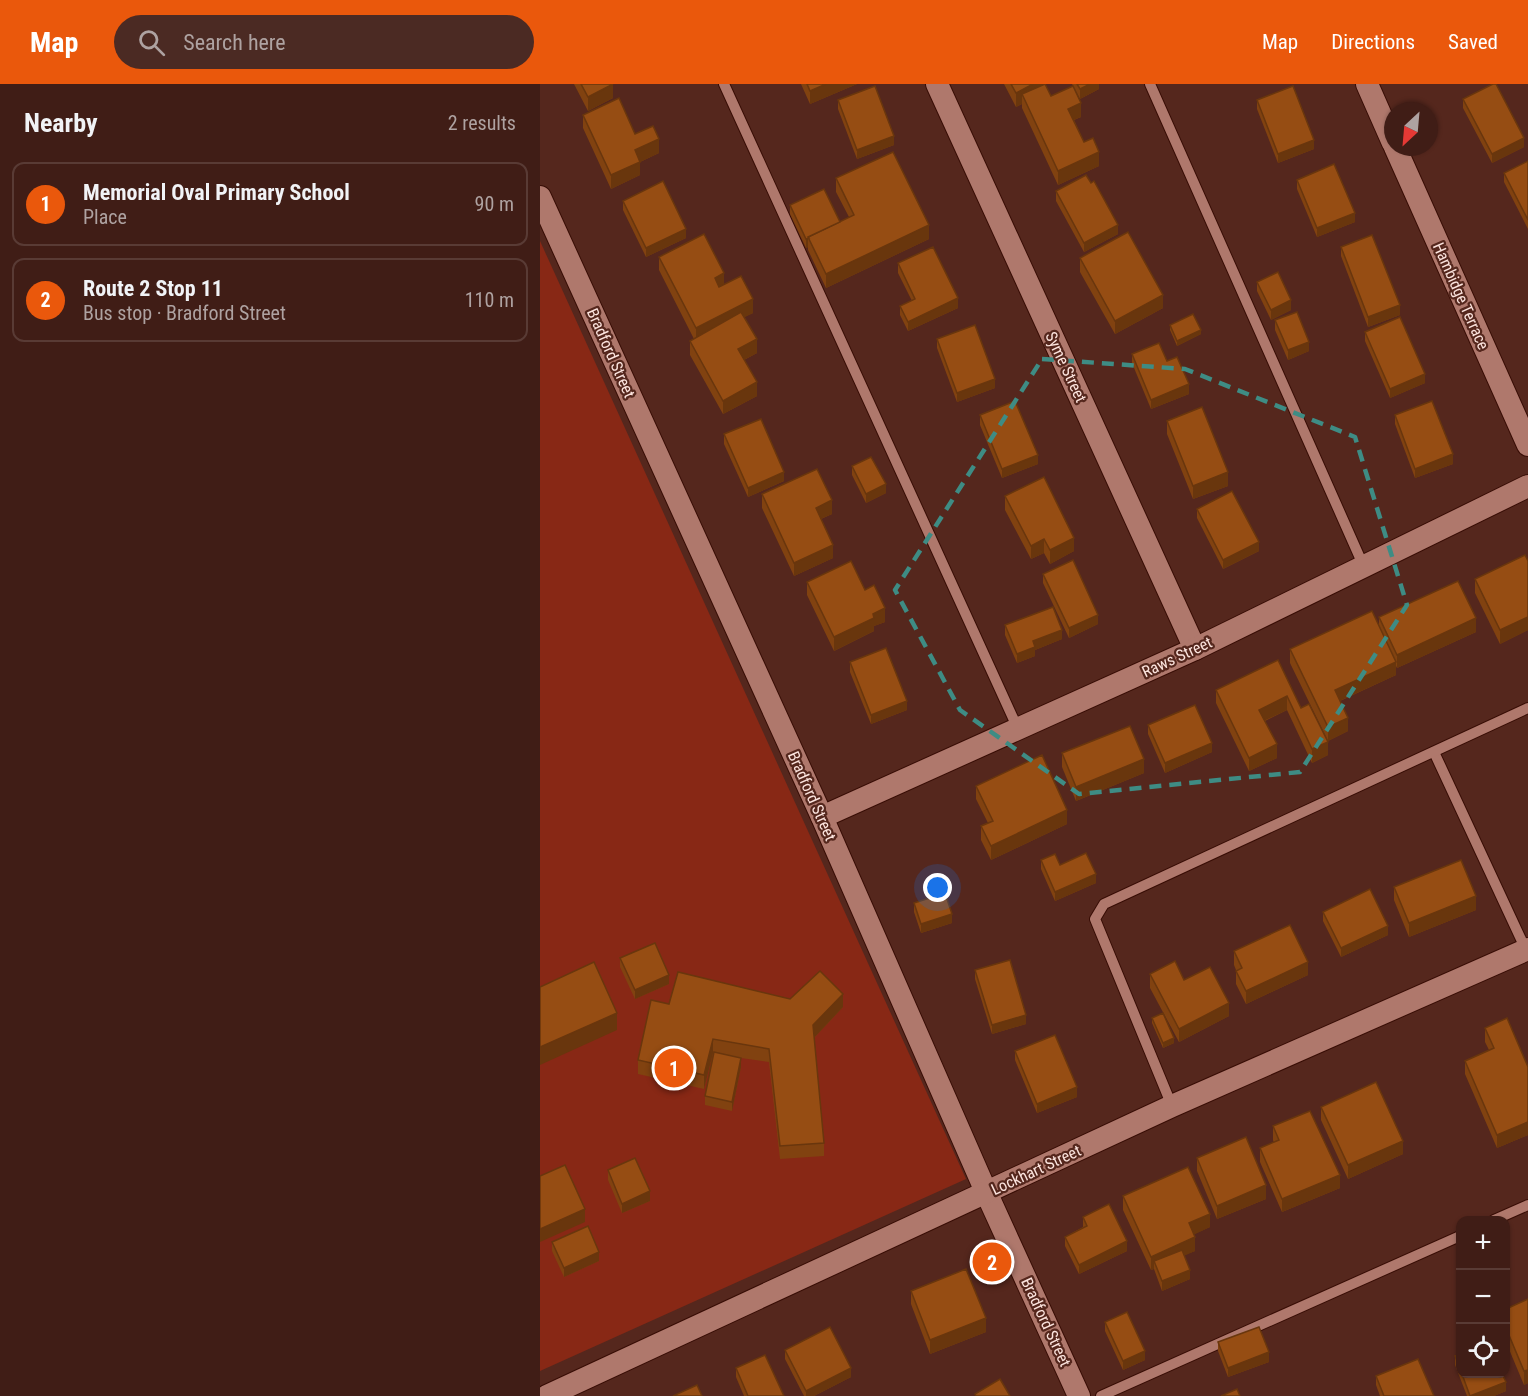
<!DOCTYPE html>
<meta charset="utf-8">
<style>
body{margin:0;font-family:"Roboto Condensed",sans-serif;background:#4b2a23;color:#f1f3f6}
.controls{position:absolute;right:18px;bottom:18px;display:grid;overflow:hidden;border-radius:12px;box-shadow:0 2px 4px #0004}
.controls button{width:54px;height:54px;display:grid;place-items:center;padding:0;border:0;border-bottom:2px solid #593b35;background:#401d16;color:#f1f3f6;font:30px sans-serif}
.compass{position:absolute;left:844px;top:18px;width:54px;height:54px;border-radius:50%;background:#401d16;box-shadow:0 2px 4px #0004;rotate:206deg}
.you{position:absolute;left:398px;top:804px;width:21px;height:21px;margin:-15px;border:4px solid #fff;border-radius:50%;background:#1a73e8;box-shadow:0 0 0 9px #1a73e833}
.badge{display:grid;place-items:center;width:39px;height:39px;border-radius:50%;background:#ea580c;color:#fff;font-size:20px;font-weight:700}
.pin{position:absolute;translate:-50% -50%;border:3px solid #fff;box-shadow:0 2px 6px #0006}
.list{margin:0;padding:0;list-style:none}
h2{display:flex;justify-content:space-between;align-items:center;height:78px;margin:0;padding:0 24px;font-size:26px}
h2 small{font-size:20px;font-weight:400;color:#aea2a1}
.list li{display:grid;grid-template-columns:39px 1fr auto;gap:18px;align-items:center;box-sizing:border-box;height:84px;margin:0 12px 12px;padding:0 12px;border:2px solid #593b35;border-radius:12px}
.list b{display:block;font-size:22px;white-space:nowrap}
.list p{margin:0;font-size:20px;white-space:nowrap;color:#aea2a1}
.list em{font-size:20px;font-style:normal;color:#aea2a1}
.icon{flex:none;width:33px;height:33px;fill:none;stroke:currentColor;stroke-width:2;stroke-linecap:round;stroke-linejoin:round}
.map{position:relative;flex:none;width:988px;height:1312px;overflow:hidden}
header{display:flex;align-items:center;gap:36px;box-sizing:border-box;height:84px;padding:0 30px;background:#ea580c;color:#fff}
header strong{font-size:28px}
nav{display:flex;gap:33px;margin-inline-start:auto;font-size:21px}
.search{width:420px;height:54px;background:#4b2a23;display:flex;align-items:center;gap:15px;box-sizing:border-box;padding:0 21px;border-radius:33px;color:#aea2a1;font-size:22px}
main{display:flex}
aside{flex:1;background:#401d16}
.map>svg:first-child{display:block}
</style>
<header>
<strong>Map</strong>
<div class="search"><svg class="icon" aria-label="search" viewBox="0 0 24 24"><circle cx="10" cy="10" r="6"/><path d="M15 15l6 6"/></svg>Search here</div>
<nav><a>Map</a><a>Directions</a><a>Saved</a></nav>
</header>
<main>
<aside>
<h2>Nearby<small>2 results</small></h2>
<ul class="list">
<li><span class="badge">1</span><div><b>Memorial Oval Primary School</b><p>Place</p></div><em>90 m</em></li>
<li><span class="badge">2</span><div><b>Route 2 Stop 11</b><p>Bus stop · Bradford Street</p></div><em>110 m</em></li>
</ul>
</aside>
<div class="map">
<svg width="988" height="1312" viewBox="0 0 988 1312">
<rect width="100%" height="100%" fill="#55271d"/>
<path fill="#882815" d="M0,157L426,1095L0,1287Z"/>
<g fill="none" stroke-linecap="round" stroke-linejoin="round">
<g stroke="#380d05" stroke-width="12">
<g id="lane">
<path d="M184,0L478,645"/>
<path d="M610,0L824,483"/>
<path d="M894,668L986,866"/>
<path d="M632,1022L555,835L564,820L988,624"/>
<path d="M954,1136L988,1121"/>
<path d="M561,1312L920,1152"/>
</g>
</g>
<g stroke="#380d05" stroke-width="24">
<g id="street">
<path d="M397,0L655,565"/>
<path d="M827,0L853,59"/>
<path d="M855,63L988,361"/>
<path d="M0,113L282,733L447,1110L539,1312"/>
<path d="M282,733L655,565L988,402"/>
<path d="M7,1312L632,1022L988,865"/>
</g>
</g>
<use href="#lane" stroke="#af786c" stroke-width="10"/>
<use href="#street" stroke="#af786c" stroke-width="22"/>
</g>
<g fill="#814210">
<path d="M34,0H72L73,14L48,27Z"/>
<path d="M261,0H317L270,20Z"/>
<path d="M464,0H502L511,12L541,33L534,36L544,58L559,82L518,101L482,24V20L476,23Z"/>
<path d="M532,0H559V5L540,15Z"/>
<path d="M923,15L984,63L952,79L923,24Z"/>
<path d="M298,16L354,61L317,75L298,25Z"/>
<path d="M717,16L774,65L738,79L717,25Z"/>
<path d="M43,31L95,50L119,69L100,78V91L71,105L43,44Z"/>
<path d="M988,77V145L964,98V89Z"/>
<path d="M296,94L389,155L286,204L268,166V163L266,164L250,130V121L300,138L309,133L296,108Z"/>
<path d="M757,96L815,138L777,153L757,105Z"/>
<path d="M551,99L578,150L544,168L516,117V107Z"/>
<path d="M83,117L146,154L106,173L83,126Z"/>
<path d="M801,163L860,231L828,243L801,172Z"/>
<path d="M119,173L184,201L213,229L204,233L217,269L204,276L217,312L183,330L150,271V257L154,255L119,186Z"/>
<path d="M540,174L623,224L575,250L540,188Z"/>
<path d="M358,179L418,224L368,247L360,231V222L372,217L358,189Z"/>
<path d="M717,198L751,226L731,236L717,207Z"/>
<path d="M735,236L769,267L748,276L735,246Z"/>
<path d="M630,241L661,250L637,262L630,246Z"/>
<path d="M825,248L885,299L850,314L825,257Z"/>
<path d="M397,255L455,304L417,318L397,264Z"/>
<path d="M592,270L627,277L649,310L611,325L592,279Z"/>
<path d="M440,331L498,380L462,394L440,341Z"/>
<path d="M855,331L913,380L875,394L855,340Z"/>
<path d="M627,337L688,402L653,415L627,350Z"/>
<path d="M184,350L244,397L208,413L184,360Z"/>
<path d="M312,382L346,409L326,419L312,391Z"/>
<path d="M222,410L292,430L281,435L293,474L254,492L222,424Z"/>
<path d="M465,412L534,467L510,480L504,469L491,475L465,426Z"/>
<path d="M657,425L719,467L683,485L657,434Z"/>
<path d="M988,477V546L960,560L935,509V495Z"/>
<path d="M503,490L558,540L529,554L503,499Z"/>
<path d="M267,498L325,506L345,538L334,542V547L294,567L267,511Z"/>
<path d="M839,533L936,548L857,584L856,582V591L800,617L808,647L788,657L750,579V565L839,543Z"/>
<path d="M465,541L522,555L495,566V572L477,579L465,551Z"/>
<path d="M738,576L761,624L788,671L772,679L747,626L725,637L737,674L709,687L676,619V606Z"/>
<path d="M310,578L367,626L331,640L310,588Z"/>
<path d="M608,641L672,668L625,689L608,650Z"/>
<path d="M522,669L604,689L536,717L522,683Z"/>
<path d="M436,702L527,740L451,776L441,756V742L448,739L436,715Z"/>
<path d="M501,776L520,781L556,799L515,817L501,785Z"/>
<path d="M854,803L936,826L869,853L854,816Z"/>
<path d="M374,819L412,839L381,849L374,828Z"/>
<path d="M783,828L848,851L801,873L783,837Z"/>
<path d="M694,867L768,891L706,920L696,900V886L694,881Z"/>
<path d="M80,874L129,900L95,915L80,883Z"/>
<path d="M435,886L486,940L452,950L435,895Z"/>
<path d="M610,890L644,896L689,932L639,958L610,904Z"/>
<path d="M250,915L303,923L274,954L284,1059V1072L240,1075L229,978L201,974V983L192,1027L165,1021V1012L173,969L164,1005L98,990V976L129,920Z"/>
<path d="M612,934L634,959L623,964L612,939Z"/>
<path d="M945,944L988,983V1051L957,1064L925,990V977L949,966L945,958Z"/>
<path d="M475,967L537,1013L497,1029L475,976Z"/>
<path d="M781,1023L863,1070L808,1095L781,1036Z"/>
<path d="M733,1042L800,1104L742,1128L720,1078V1064L734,1059L733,1056Z"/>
<path d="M657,1074L726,1115L677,1135L657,1087Z"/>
<path d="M68,1086L110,1117L82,1129L68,1096Z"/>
<path d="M583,1112L670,1143L654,1150L655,1167L644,1171L650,1195L622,1207L614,1185L611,1186L583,1126Z"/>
<path d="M543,1133L587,1167L539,1190L525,1162V1153L543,1143Z"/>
<path d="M12,1158L59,1177L24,1193L12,1167Z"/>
<path d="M371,1207L446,1248L390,1270L371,1220Z"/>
<path d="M988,1215V1299L984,1301L966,1258V1225Z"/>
<path d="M565,1238L605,1276L583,1286L565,1247Z"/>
<path d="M678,1258L729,1278L688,1293L678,1267Z"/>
<path d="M245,1266L311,1293L274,1312H264L245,1275Z"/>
<path d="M921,1270V1290H962L966,1307L954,1312H927L915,1281V1272Z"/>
<path d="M196,1284L244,1312H204L196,1293Z"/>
<path d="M836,1292L894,1312H840L836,1301Z"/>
</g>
<g fill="#69360d">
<path d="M73,0V14L48,27V13Z"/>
<path d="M286,0H317L270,20V7Z"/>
<path d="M493,0H502V9L482,10V20L476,23V9Z"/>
<path d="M550,0H559V5L540,15V5Z"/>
<path d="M541,19V33L528,38V25Z"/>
<path d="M354,52V61L317,75V66Z"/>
<path d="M984,54V63L952,79V70Z"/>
<path d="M119,55V69L100,78V91L71,105V91L95,66Z"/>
<path d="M774,56V65L738,79V70Z"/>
<path d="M559,68V82L518,101V87Z"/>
<path d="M815,129V138L777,153V144Z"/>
<path d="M389,141V155L286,204V190Z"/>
<path d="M578,141V150L544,168V159Z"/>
<path d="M146,145V154L106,173V164Z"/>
<path d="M268,154V163L266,164V155Z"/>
<path d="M184,189V203L175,207V194Z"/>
<path d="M623,211V224L575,250V237Z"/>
<path d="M418,214V224L368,247V238Z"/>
<path d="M213,215V229L156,258V244Z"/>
<path d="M751,216V226L731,236V226Z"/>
<path d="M860,221V231L828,243V233Z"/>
<path d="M661,246V250L637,262V257Z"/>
<path d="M217,255V269L198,279V265Z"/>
<path d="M769,258V267L748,276V266Z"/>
<path d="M885,290V299L850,314V305Z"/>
<path d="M455,295V304L417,318V309Z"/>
<path d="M217,298V312L183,330V317Z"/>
<path d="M649,300V310L611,325V316Z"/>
<path d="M913,370V380L875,394V385Z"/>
<path d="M498,371V380L462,394V385Z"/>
<path d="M244,388V397L208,413V404Z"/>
<path d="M688,388V402L653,415V402Z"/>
<path d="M346,400V409L326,419V410Z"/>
<path d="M292,416V430L276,437V424Z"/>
<path d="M534,454V467L510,480V466Z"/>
<path d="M504,455V469L491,475V462Z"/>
<path d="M719,458V467L683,485V476Z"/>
<path d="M293,461V474L254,492V479Z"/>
<path d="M345,524V538L334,542V547L294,567V553L333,530Z"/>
<path d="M558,531V540L529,554V544Z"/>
<path d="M988,533V546L960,560V546Z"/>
<path d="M936,534V548L857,584V571Z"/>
<path d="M522,546V555L495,566V572L477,579V570L493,557Z"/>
<path d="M856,578V591L795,619V606Z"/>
<path d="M747,612V626L719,639V626Z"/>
<path d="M367,617V626L331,640V631Z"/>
<path d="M808,634V647L788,657V643Z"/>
<path d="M788,658V671L772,679V665Z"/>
<path d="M672,659V668L625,689V679Z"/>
<path d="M737,660V674L709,687V674Z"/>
<path d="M604,675V689L536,717V703Z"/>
<path d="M527,726V740L451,776V762Z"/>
<path d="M556,790V799L515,817V808Z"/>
<path d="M936,812V826L869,853V839Z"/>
<path d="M412,830V839L381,849V840Z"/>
<path d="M848,842V851L801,873V864Z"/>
<path d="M768,878V891L706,920V907Z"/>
<path d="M129,891V900L95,915V906Z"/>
<path d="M303,910V923L273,955V941Z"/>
<path d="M689,919V932L639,958V945Z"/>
<path d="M77,929V946L0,981V963Z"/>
<path d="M486,931V940L452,950V941Z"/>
<path d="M634,954V959L623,964V959Z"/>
<path d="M173,955V969L164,1005V991Z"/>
<path d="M201,974V983L192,1027V1018Z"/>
<path d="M537,1003V1013L497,1029V1020Z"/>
<path d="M988,1038V1051L957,1064V1051Z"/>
<path d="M863,1057V1070L808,1095V1081Z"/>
<path d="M800,1091V1104L742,1128V1115Z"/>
<path d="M726,1101V1115L677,1135V1122Z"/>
<path d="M110,1107V1117L82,1129V1120Z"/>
<path d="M45,1125V1138L0,1158V1145Z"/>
<path d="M670,1130V1143L649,1153V1139Z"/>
<path d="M655,1153V1167L617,1184L614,1177V1185L611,1186V1173Z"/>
<path d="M587,1157V1167L539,1190V1181Z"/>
<path d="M59,1168V1177L24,1193V1184Z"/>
<path d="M650,1186V1195L622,1207V1197Z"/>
<path d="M446,1234V1248L390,1270V1256Z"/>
<path d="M605,1267V1276L583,1286V1277Z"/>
<path d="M729,1268V1278L688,1293V1284Z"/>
<path d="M311,1284V1293L274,1312H266V1307Z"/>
<path d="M988,1286V1299L984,1301V1287Z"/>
<path d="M966,1298V1307L954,1312H930Z"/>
</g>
<g fill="#964d13" stroke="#69360d" stroke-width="1.5">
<path d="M41,0H73L48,13Z"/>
<path d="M267,0H286L270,7Z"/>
<path d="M471,0H493L476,9Z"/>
<path d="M505,0L511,12L533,2L541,19L528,25L544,58L553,54L559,68L518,87L482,10Z"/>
<path d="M537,0H550L540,5Z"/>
<path d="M953,0H956L984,54L952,70L923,15Z"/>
<path d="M335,2L354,52L317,66L298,16Z"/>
<path d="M753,2L774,56L738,70L717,16Z"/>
<path d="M79,14L95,50L113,42L119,55L95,66L100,78L71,91L43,31Z"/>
<path d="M353,68L389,141L286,190L268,153L314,131L296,94Z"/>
<path d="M988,77V136L964,89Z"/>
<path d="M794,80L815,129L777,144L757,96Z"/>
<path d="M546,91L551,99L554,97L578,141L544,159L516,107Z"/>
<path d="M123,97L146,145L106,164L83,117Z"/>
<path d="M284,105L300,138L268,153L269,154L266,155L250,121Z"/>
<path d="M588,148L623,211L575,237L540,174Z"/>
<path d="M164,150L184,189L175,194L179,203L201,192L213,215L156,244L119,173Z"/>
<path d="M832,151L860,221L828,233L801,163Z"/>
<path d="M393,163L418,214L368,238L360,222L375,215L358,179Z"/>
<path d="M738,188L751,216L731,226L717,198Z"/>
<path d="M201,228L217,255L198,265L217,298L183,317L150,257Z"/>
<path d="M757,228L769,258L748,266L735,236Z"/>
<path d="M653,230L661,246L637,257L630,241Z"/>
<path d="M860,233L885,290L850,305L825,248Z"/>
<path d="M435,241L455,295L417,309L397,255Z"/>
<path d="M619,259L627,277L637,273L649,300L611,316L592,270Z"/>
<path d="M475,317L498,371L462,385L440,331Z"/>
<path d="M892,317L913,370L875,385L855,331Z"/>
<path d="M662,323L688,388L653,402L627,337Z"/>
<path d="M221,335L244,388L208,404L184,350Z"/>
<path d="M331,373L346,400L326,410L312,382Z"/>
<path d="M277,385L292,416L276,424L293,461L254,479L222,410Z"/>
<path d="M504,393L534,454L510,466L504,455L491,462L465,412Z"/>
<path d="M692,407L719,458L683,476L657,425Z"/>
<path d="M985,471L988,477V533L960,546L935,495Z"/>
<path d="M533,476L558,531L529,544L503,490Z"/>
<path d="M311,477L325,506L334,501L345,524L333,530L334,534L294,553L267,498Z"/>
<path d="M918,497L936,534L857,571L839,533Z"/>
<path d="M513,523L522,546L493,557L495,563L477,570L465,541Z"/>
<path d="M832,527L856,578L795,606L808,634L788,643L750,565Z"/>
<path d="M346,564L367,617L331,631L310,578Z"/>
<path d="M738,576L761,624L769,620L788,658L772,665L747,612L719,626L737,660L709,674L676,606Z"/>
<path d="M655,621L672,659L625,679L608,641Z"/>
<path d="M590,642L604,675L536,703L522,669Z"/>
<path d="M502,671L527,726L451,762L441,742L453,737L436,702Z"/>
<path d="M546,769L556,790L515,808L501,776L515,770L520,781Z"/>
<path d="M921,776L936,812L869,839L854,803Z"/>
<path d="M830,805L848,842L801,864L783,828Z"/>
<path d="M405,809L412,830L381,840L374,819Z"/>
<path d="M750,841L768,878L706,907L696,887L702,884L694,867Z"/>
<path d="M115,859L129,891L95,906L80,874Z"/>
<path d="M470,876L486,931L452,941L435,886Z"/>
<path d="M635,877L644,896L670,883L689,919L639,945L610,890Z"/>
<path d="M54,878L77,929L0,963V903Z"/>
<path d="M280,887L303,910L273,941L284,1059L240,1062L229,965L173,955L164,991L98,976L111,916L129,920L138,888L250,915Z"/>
<path d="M623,929L634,954L623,959L612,934Z"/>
<path d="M967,934L988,983V1038L957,1051L925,977L954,964L945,944Z"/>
<path d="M515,951L537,1003L497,1020L475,967Z"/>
<path d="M174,968L201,974L192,1018L165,1012Z"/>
<path d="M836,998L863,1057L808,1081L781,1023Z"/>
<path d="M770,1027L800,1091L742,1115L720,1064L739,1056L733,1042Z"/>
<path d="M706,1053L726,1101L677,1122L657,1074Z"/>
<path d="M95,1074L110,1107L82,1120L68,1086Z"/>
<path d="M25,1081L45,1125L0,1145V1092Z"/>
<path d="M648,1083L670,1130L649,1139L655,1153L611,1173L583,1112Z"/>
<path d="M569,1120L587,1157L539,1181L525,1153L547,1142L543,1133Z"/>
<path d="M48,1142L59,1168L24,1184L12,1158Z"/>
<path d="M642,1166L650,1186L622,1197L614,1177Z"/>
<path d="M426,1185L446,1234L390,1256L371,1207Z"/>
<path d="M988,1215V1286L984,1287L966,1244V1225Z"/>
<path d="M587,1228L605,1267L583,1277L565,1238Z"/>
<path d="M290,1243L311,1284L266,1307L245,1266Z"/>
<path d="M719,1243L729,1268L688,1284L678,1258Z"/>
<path d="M921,1270V1287L915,1272Z"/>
<path d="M225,1271L244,1312H208L196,1284Z"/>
<path d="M878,1275L894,1312H844L836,1292Z"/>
<path d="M922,1290H962L966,1298L930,1312Z"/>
<path d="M460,1295L470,1312H436L435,1310Z"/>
<path d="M157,1301L162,1312H133Z"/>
<path d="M697,1305L700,1312H681Z"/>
</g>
<path fill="none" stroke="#3e8c84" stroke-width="4.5" stroke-dasharray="12 8" stroke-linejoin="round" d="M502,275L645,285L815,353L867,521L760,688L539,710L420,626L355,506Z"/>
<g text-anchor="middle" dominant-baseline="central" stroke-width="4.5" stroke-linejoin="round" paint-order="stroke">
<g font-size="16" fill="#fce4de" stroke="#55271d">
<text transform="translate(921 212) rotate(66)">Hambidge Terrace</text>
<text transform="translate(71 269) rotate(66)">Bradford Street</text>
<text transform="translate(526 283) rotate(65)">Syme Street</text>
<text transform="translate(637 573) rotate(-25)">Raws Street</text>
<text transform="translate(272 712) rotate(66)">Bradford Street</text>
<text transform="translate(496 1086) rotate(-25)">Lockhart Street</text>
<text transform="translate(506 1238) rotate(65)">Bradford Street</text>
</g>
</g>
</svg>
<div class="controls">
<button>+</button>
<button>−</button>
<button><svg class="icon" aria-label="locate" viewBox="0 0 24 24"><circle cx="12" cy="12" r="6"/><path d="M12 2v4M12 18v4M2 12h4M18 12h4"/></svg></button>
</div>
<svg class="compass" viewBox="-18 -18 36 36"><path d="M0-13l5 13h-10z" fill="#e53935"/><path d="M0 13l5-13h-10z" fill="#aea2a1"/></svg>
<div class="you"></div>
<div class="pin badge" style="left:134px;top:984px">1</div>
<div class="pin badge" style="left:452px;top:1178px">2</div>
</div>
</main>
